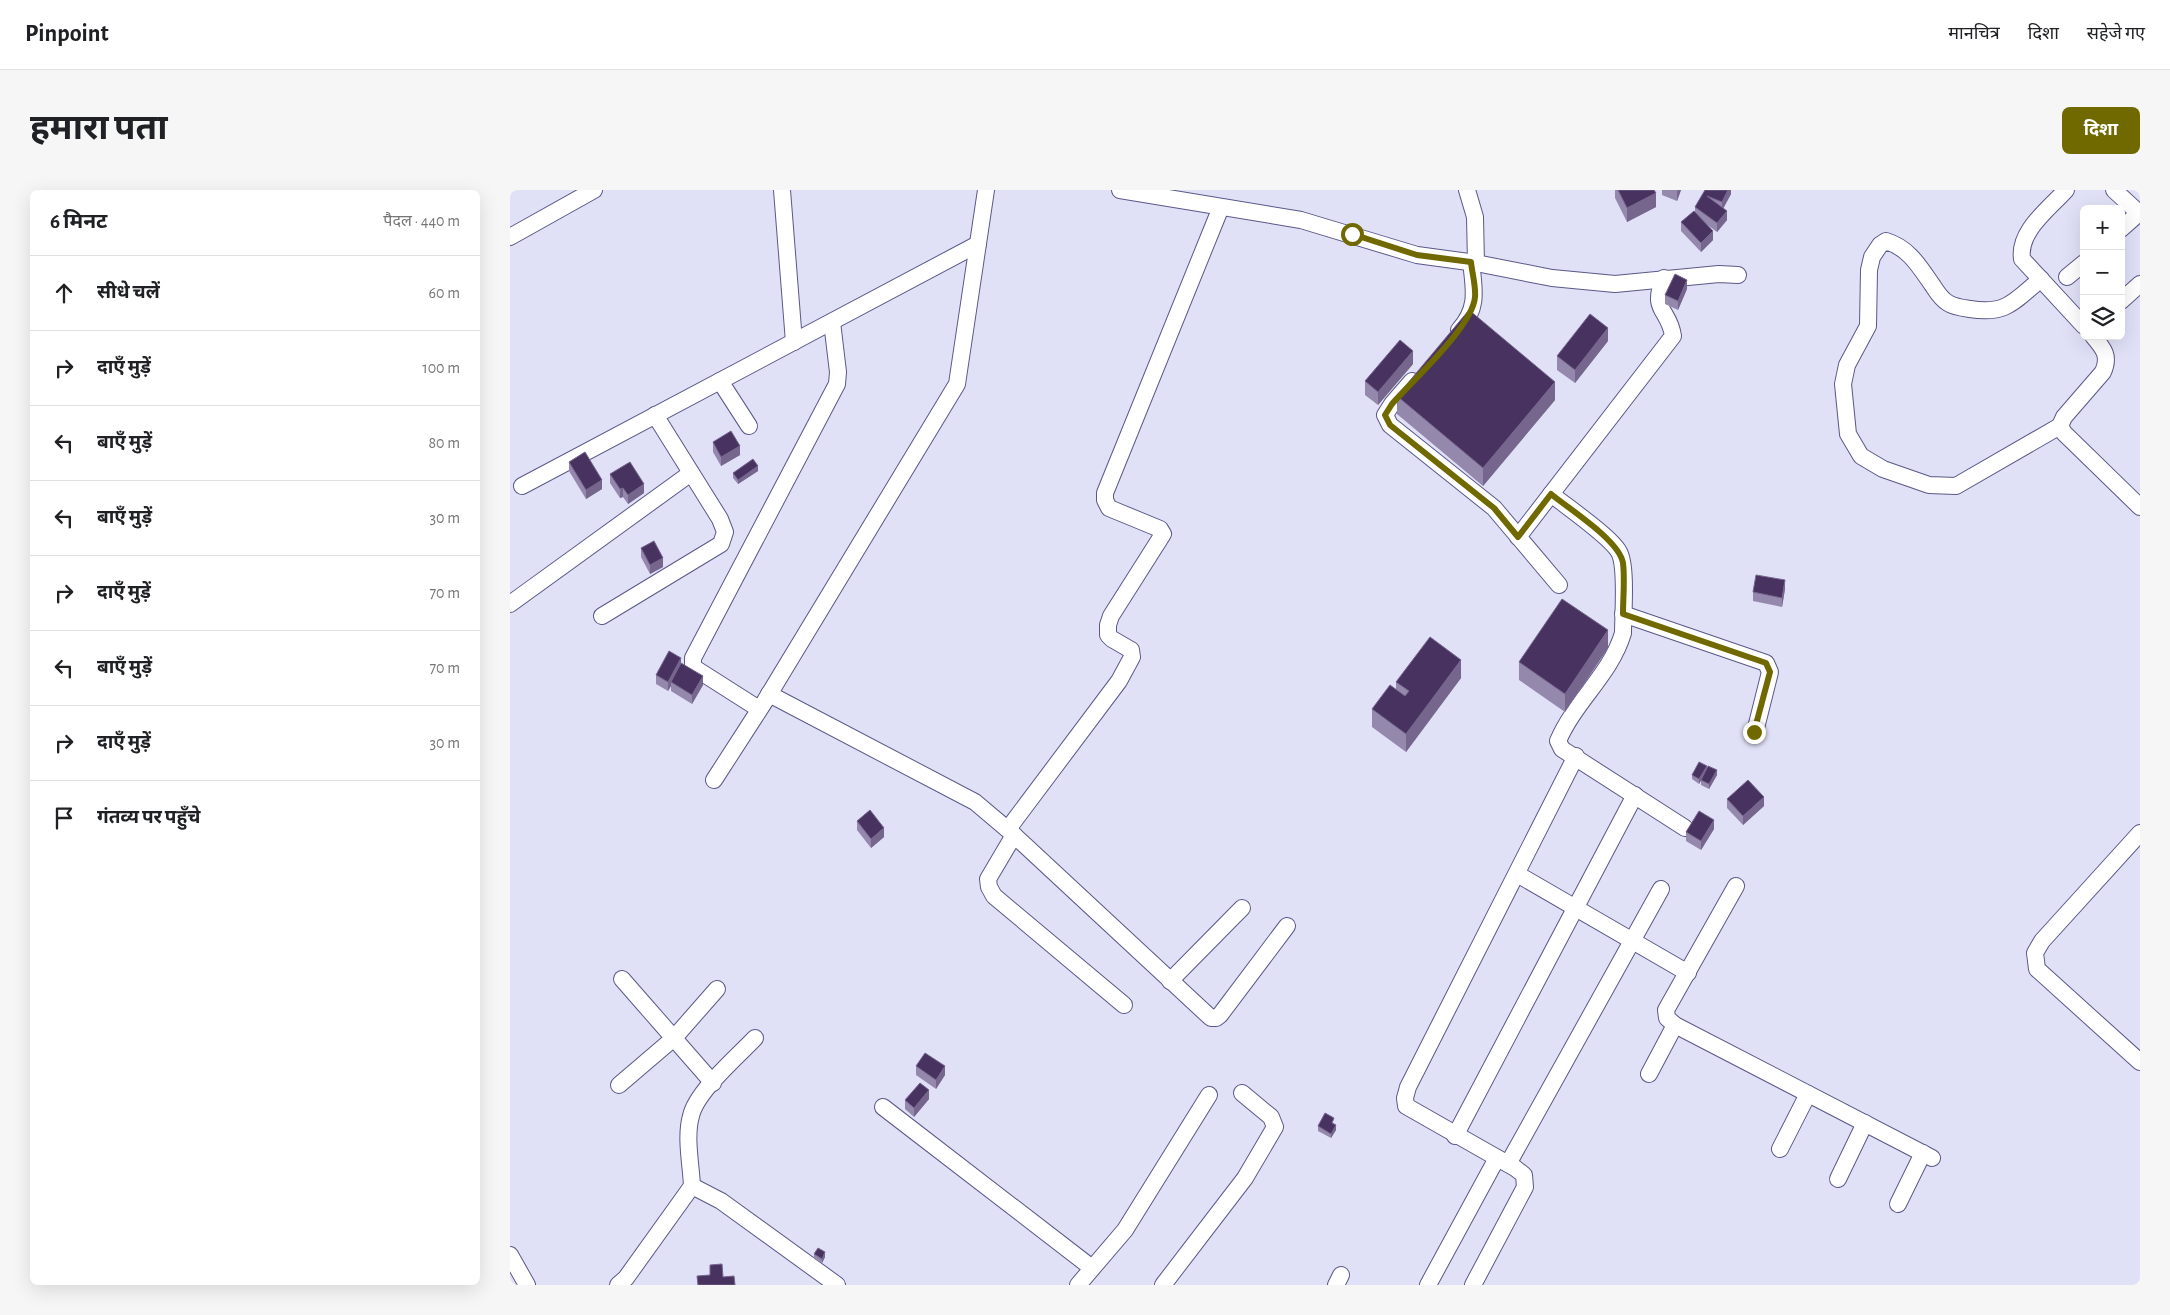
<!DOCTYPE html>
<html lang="hi">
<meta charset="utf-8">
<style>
body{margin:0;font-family:"Alegreya Sans","Noto Sans Devanagari",sans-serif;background:#f6f6f6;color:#202124}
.controls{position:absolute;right:15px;top:15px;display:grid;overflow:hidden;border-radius:8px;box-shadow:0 5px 20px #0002}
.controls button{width:45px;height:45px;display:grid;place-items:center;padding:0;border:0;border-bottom:1px solid #e0e0e0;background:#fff;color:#202124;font:25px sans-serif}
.stop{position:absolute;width:15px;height:15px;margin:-11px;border:4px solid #706900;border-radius:50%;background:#fff}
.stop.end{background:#706900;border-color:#fff;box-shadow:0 1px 5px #0008}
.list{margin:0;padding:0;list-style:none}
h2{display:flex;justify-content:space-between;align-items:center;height:65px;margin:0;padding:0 20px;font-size:21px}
h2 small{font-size:16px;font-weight:400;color:#757577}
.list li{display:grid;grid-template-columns:32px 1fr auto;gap:15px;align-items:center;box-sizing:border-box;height:75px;padding:0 20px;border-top:1px solid #e0e0e0}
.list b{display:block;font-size:19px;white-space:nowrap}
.list em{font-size:16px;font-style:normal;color:#757577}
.icon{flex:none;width:28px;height:28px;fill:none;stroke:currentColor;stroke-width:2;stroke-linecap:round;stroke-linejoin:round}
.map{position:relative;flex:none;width:1630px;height:1095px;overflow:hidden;border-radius:8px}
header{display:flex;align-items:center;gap:30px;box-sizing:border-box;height:70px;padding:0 25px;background:#fff;border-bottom:1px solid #e0e0e0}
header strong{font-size:24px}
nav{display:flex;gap:28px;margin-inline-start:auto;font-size:18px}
.intro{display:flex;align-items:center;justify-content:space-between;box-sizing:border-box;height:120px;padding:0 30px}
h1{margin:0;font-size:35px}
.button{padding:12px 22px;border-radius:8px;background:#706900;color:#fff;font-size:18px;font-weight:700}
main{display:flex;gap:30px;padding:0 30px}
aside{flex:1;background:#fff;border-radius:8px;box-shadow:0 5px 20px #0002}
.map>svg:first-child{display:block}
</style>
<header>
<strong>Pinpoint</strong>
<nav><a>मानचित्र</a><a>दिशा</a><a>सहेजे गए</a></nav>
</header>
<div class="intro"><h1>हमारा पता</h1><a class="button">दिशा</a></div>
<main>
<aside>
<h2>6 मिनट<small>पैदल · 440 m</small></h2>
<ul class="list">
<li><svg class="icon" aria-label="ahead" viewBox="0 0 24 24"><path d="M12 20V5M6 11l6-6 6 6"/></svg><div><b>सीधे चलें</b></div><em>60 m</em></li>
<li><svg class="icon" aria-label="right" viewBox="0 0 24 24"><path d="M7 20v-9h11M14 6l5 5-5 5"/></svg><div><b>दाएँ मुड़ें</b></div><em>100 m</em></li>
<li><svg class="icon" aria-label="left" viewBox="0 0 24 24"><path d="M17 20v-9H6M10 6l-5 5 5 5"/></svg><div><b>बाएँ मुड़ें</b></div><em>80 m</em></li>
<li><svg class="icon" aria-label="left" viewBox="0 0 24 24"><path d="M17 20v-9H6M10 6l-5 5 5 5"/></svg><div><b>बाएँ मुड़ें</b></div><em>30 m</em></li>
<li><svg class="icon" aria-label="right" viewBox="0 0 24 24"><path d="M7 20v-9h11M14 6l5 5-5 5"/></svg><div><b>दाएँ मुड़ें</b></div><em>70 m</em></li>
<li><svg class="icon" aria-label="left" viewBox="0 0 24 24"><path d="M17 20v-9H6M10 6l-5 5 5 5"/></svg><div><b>बाएँ मुड़ें</b></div><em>70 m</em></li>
<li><svg class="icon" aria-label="right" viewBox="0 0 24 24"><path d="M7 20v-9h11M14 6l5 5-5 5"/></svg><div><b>दाएँ मुड़ें</b></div><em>30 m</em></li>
<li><svg class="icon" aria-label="arrive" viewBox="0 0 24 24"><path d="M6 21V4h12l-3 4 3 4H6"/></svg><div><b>गंतव्य पर पहुँचे</b></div></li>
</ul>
</aside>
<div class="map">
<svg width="1630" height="1095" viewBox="0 0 1630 1095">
<rect width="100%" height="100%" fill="#e0e0f7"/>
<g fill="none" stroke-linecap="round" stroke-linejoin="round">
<g stroke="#595888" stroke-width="18">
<g id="street">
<path d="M272,0L284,152"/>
<path d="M610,0L791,30L907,65L966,73L1042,88L1105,94L1209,84L1228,85"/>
<path d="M957,0L965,27L966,73"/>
<path d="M1556,0C1539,19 1508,41 1512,69L1574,136"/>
<path d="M1604,0L1630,24"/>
<path d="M1611,39L1629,23"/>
<path d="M0,47L84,0"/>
<path d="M1557,87L1574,73"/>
<path d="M1531,89C1504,111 1497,125 1460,119C1453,118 1444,117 1438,113C1431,109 1427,102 1423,96C1409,76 1399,58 1376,51L1370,55L1362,67L1359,80L1358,136L1337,175L1333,194L1338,244L1351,266L1373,279L1419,295L1446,296L1550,236"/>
<path d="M1611,111L1630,94"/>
<path d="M949,140C969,118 964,99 961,72"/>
<path d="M1583,146C1594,159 1600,166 1593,182L1554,227L1550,236L1554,243L1630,317"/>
<path d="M210,191L239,236"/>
<path d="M902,191L882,214L875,225L880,235L984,318L1049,395"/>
<path d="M12,296L468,54"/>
<path d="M1041,304C1056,316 1101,347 1109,362C1117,376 1113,424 1113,443C1101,484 1065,511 1048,551L1052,559L1175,638"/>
<path d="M1008,347L1163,146C1159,118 1140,122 1154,88"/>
<path d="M0,414L181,283"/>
<path d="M1113,424L1256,473L1260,482L1245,542"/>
<path d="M92,426L211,354L215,342L210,329L145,225"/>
<path d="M259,504L465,612L504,645L701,828H706L710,825L777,736"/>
<path d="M249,519L183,477V468L327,194L328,182L322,132"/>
<path d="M204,590L255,511L447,194L476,0"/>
<path d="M498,639L609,491L622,467L621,460L602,449L598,445V435L601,426L653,344L650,339L599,318L595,310V303L711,17"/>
<path d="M1630,643L1532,751L1525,763L1527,779L1630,872"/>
<path d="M504,645L478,689L479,697L484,706L614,815"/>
<path d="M1007,684L1178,783"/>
<path d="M1226,696L1156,820L1157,828L1165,835L1422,968"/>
<path d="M112,789L203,893"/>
<path d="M660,791L732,718"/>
<path d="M1139,884L1165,835"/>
<path d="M109,895L164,848L207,799"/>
<path d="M373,917L582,1078"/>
<path d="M945,946L1125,605"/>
<path d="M1270,959L1298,904"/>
<path d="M998,974L1151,699"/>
<path d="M1328,989L1355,933"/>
<path d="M182,996C181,974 175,947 181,926C186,902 227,867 245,848"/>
<path d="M1388,1014L1413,963"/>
<path d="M0,1065L17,1095"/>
<path d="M108,1095L116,1088L182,996L211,1011L327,1095"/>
<path d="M568,1095L615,1040L699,905"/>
<path d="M653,1095L735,988L765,937L761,927L732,903"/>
<path d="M826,1095L831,1085"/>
<path d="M918,1095L987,968"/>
<path d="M963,1095L1015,997L1014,985L1005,978L896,916L895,908L898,897L1066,566"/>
</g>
</g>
<use href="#street" stroke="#fff" stroke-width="16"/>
</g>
<g fill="#9489ac">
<path d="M1105,0H1144L1146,17L1117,32L1105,8Z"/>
<path d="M1152,0H1171L1167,11L1152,5Z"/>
<path d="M1195,0H1221V4L1213,18L1217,30L1207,42L1196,34L1203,50L1191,62L1171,41V32L1185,22V17Z"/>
<path d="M1177,99L1168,120L1155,114V105Z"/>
<path d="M1098,151L1065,193L1047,180V166Z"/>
<path d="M903,174L868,215L855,205V191Z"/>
<path d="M887,206L1045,210L973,296L887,224Z"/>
<path d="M203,252L230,265L211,276L203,262Z"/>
<path d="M59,272L92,299L76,309L59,281Z"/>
<path d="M248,281L228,294L223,288V283Z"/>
<path d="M100,284L134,303L118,314L113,307L110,308L100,293Z"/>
<path d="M131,358L153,377L140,384L131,367Z"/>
<path d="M1275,399L1272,417L1243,411V402Z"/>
<path d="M1098,458L1055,522L1009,490V472Z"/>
<path d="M171,473L193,495L182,514L161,501V496L158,501L146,494V485Z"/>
<path d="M951,488L896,562L862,537V519L886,499V492Z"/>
<path d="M1197,580L1207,585L1199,599L1191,595V590L1189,594L1182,589V585Z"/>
<path d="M1217,609L1254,616L1233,635L1217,618Z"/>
<path d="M347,631L374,647L361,658L347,640Z"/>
<path d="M1204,639L1191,660L1176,651V642Z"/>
<path d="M406,876L435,885L426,899L406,885Z"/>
<path d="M419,909L404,927L395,919V910Z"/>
<path d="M824,933V934L826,940L821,948L808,941V936Z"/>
<path d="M304,1064L315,1067L312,1073L304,1069Z"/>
</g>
<g fill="#76668d">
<path d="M1168,0H1171L1167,11V2Z"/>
<path d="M1218,0H1221V4L1212,21V12Z"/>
<path d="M1146,3V17L1117,32V18Z"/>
<path d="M1217,21V30L1207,42V33Z"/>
<path d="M1203,41V50L1191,62V53Z"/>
<path d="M1177,90V99L1168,120V111Z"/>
<path d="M1098,138V151L1065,193V180Z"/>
<path d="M903,161V174L868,215V202Z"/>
<path d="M1045,192V210L973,296V278Z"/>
<path d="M230,256V265L211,276V267Z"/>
<path d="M248,276V281L228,294V290Z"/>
<path d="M92,290V299L76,309V300Z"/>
<path d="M134,294V303L118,314V305Z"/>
<path d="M113,298V307L110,308V299Z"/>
<path d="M153,368V377L140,384V375Z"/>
<path d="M1275,390V399L1272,417V408Z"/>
<path d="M1098,440V458L1055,522V504Z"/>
<path d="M171,468V477L161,492V496L158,501V492Z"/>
<path d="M951,470V488L896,562V544Z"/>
<path d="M193,486V495L182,514V505Z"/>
<path d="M1197,576V581L1189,594V589Z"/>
<path d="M1207,580V585L1199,599V594Z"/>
<path d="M1254,607V616L1233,635V626Z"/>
<path d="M1204,630V639L1191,660V651Z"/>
<path d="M374,638V647L361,658V649Z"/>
<path d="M435,876V885L426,899V890Z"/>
<path d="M419,900V909L404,927V918Z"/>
<path d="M826,935V940L821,948V944Z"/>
<path d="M315,1062V1067L312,1073V1069Z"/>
</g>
<g fill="#483260" stroke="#76668d">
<path d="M1108,0H1144L1146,3L1117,18Z"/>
<path d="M1195,0H1218L1212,12L1197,6L1217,21L1207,33L1185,17Z"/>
<path d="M1184,21L1203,41L1191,53L1171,32Z"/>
<path d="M1165,84L1177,90L1168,111L1155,105Z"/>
<path d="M959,120L1045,192L973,278L887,206Z"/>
<path d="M1080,124L1098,138L1065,180L1047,166Z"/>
<path d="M890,150L903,161L868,202L855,191Z"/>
<path d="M221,241L230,256L211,267L203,252Z"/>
<path d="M75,262L92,290L76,300L59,272Z"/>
<path d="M243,269L248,276L228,290L223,283Z"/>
<path d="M120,272L134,294L118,305L113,298L110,299L100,284Z"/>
<path d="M144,351L153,368L140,375L131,358Z"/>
<path d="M1246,385L1275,390L1272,408L1243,402Z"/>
<path d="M1052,409L1098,440L1055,504L1009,472Z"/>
<path d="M920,447L951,470L896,544L862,519L880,495L895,506L899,501L886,492Z"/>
<path d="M159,461L171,468L158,492L146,485Z"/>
<path d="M171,473L193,486L182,505L161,492Z"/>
<path d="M1189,572L1197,576L1189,589L1182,585Z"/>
<path d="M1198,576L1207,580L1199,594L1191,590Z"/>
<path d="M1238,590L1254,607L1233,626L1217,609Z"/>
<path d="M360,620L374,638L361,649L347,631Z"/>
<path d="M1189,621L1204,630L1191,651L1176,642Z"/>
<path d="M415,863L435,876L426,890L406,876Z"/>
<path d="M410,893L419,900L404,918L395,910Z"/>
<path d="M815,923L824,928L822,933L826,935L821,944L808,936Z"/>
<path d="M308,1058L315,1062L312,1069L304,1064Z"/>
<path d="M212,1074L213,1087L224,1086L225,1095H188L187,1086L200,1085V1075Z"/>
</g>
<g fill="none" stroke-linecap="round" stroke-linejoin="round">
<path stroke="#706900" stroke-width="6" d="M842,44L907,65L961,72C962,83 966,96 965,107C963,136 902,191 882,214L875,225L880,235L984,318L1008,347L1041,304C1059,319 1109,350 1113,373C1115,389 1113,408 1113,424L1256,473L1260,482L1244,542"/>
</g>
</svg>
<div class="controls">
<button>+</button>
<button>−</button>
<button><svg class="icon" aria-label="layers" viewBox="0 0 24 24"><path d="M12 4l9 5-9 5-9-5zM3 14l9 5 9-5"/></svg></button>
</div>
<div class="stop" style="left:842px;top:44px"></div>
<div class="stop end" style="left:1244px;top:542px"></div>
</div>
</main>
